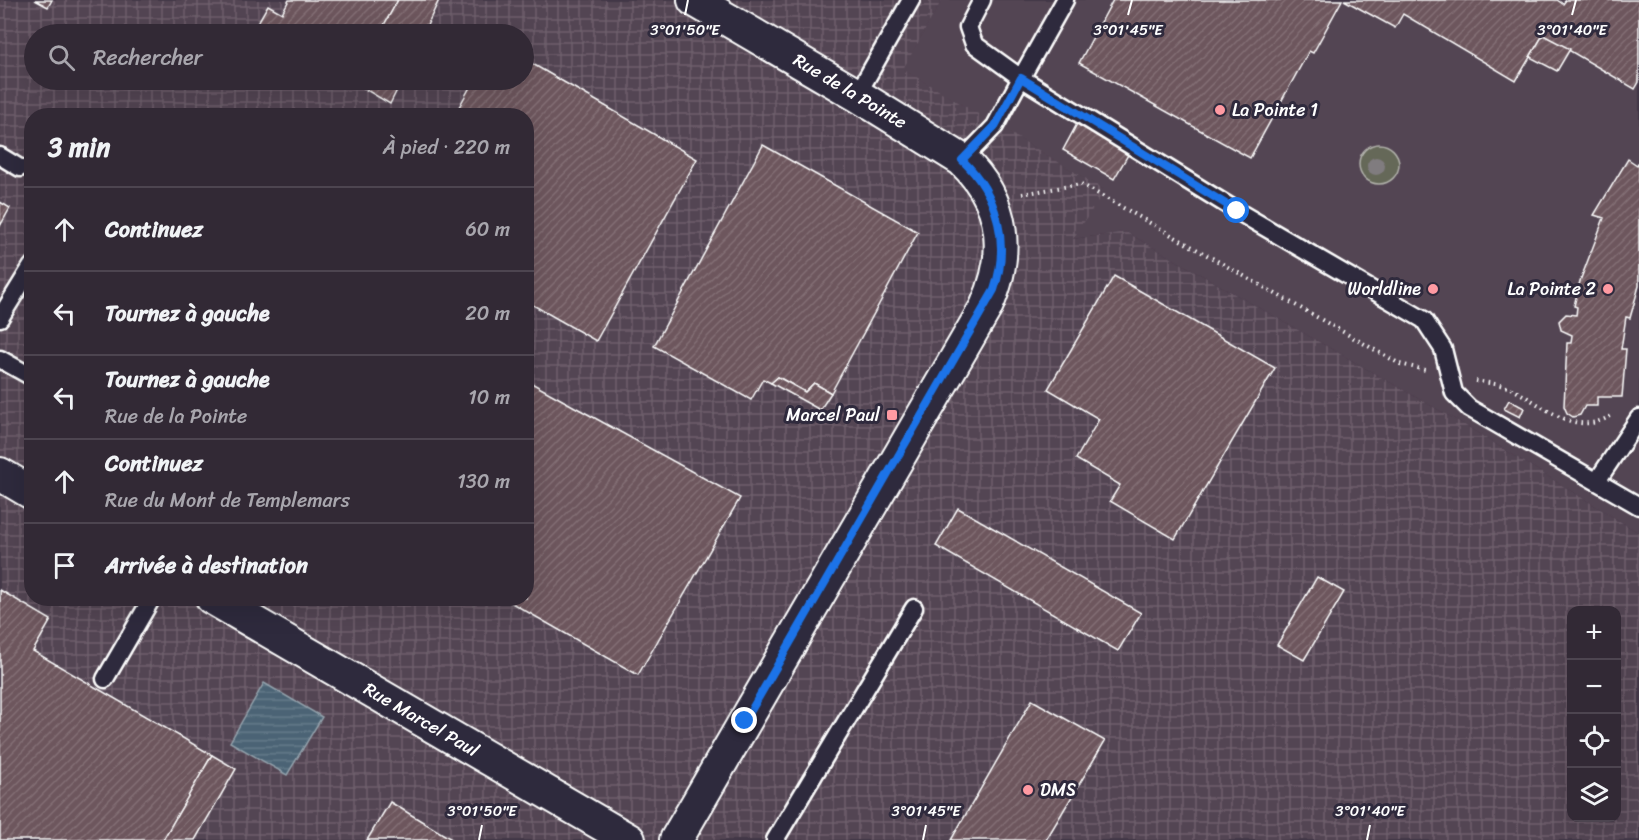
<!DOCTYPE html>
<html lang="fr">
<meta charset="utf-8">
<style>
body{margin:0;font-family:Sriracha,sans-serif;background:#3d3541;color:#f1f3f6}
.controls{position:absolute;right:18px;bottom:18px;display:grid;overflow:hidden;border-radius:12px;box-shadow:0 6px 24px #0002}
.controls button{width:54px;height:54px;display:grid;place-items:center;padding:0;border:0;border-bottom:2px solid #4d4550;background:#322935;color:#f1f3f6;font:30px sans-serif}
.stop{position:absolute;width:18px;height:18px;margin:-14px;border:4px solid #1a73e8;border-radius:50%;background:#fff}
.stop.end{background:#1a73e8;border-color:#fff;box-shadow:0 2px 6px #0008}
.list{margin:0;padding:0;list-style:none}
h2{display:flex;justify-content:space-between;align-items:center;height:78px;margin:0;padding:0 24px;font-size:26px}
h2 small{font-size:20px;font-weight:400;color:#a8a6ad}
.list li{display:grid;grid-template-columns:39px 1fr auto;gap:18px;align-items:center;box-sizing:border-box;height:84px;padding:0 24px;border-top:2px solid #4d4550}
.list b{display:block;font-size:22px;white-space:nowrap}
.list p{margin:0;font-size:20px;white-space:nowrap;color:#a8a6ad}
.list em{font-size:20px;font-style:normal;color:#a8a6ad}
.icon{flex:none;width:33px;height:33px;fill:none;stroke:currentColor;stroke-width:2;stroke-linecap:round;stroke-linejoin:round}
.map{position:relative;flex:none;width:1639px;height:840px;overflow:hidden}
.search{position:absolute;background:#322935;box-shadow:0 6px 24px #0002;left:24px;top:24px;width:510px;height:66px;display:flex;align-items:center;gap:15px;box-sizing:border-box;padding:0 21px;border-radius:33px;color:#a8a6ad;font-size:22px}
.panel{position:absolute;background:#322935;box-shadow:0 6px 24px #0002;left:24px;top:108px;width:510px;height:498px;border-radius:24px}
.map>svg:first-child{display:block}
</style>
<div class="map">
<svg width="1639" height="840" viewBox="0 0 1639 840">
<defs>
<pattern id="industrial-grid" width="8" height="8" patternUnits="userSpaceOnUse" patternTransform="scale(1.5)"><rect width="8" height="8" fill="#534452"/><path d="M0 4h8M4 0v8" fill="none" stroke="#6d606c"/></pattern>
<pattern id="water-rules" width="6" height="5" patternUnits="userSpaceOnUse" patternTransform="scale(1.5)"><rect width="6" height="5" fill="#4b6475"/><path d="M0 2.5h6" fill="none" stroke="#667b8a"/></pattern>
<pattern id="building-hatch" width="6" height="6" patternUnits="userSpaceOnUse" patternTransform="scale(1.5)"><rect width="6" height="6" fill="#6d565d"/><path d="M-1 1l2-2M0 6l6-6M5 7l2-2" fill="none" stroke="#836f75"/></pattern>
</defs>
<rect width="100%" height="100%" fill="#423747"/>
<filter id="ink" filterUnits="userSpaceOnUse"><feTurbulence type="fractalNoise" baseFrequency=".0167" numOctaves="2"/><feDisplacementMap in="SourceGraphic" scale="12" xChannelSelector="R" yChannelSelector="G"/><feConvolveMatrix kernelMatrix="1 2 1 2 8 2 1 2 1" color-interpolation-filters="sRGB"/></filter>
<g filter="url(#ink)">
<path fill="#534452" d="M942,0H1639V533L1463,424L1126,232L1072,239L1104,190L902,69Z"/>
<path fill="url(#industrial-grid)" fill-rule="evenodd" d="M0,0H942L903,69L1105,190L1073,239L1126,232L1463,424L1639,533V840H0ZM34,34H524V80H34ZM32,116H526V598H32ZM1572,610H1616V818H1572Z"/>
<circle fill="#656759" stroke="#b2b3ac" stroke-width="1.5" cx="1379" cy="164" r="20"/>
<path fill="url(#water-rules)" stroke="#93a2ac" stroke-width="1.5" d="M264,683L322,717L287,775L230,742Z"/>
<g fill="url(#building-hatch)" stroke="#fff" stroke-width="1.5">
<path d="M35,0H52L48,7Z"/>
<path d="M289,0H398L379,34H272L257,24L268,5L282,13Z"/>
<path d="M398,0H439L423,34H379Z"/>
<path d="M1113,0H1342L1313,53L1309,51L1250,158L1079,63Z"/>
<path d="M1344,0H1557L1563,4L1566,0H1639V82L1635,89L1543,35L1516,81L1403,14L1395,28Z"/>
<path d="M1543,35L1570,49L1557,71L1530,57Z"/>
<path d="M524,59L697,159L596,341L526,301V116H454L474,80H524Z"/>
<path d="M354,80H402L390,104L353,82Z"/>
<path d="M1077,124L1129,153L1114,179L1063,150Z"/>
<path d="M763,145L918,232L831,393L814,383L805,392L778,377L771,383L763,379L751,400L654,346Z"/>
<path d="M1628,159L1637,165L1639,161V286L1630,318L1626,317L1621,349H1626L1622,397H1597V406H1585L1580,415L1573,417L1567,413L1564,406L1567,343H1571L1572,335L1561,330L1559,321L1566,314L1576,315L1577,307L1574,306L1580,281L1604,218L1594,215Z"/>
<path d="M0,202L10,208L0,226Z"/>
<path d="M1114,276L1275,368L1175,539L1110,501L1120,485L1076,459L1099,419L1048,389Z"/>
<path d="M778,377L805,392L814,383L831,393L820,410L771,383Z"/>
<path d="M526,380L740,498L638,675L503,598H526Z"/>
<path d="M1509,400L1524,408L1520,417L1504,409Z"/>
<path d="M958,508L1141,613L1118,651L936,546Z"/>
<path d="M1317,577L1344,592L1304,660L1277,645Z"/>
<path d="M0,590L51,620L33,651L212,755L163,840H0Z"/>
<path d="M1032,700L1105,741L1046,840H951Z"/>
<path d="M212,755L236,769L195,840H163Z"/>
<path d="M390,802L453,840H367Z"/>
</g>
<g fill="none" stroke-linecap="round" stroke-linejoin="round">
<g stroke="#fff" stroke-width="21">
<g id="service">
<path d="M982,0L968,27L974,44L1021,78L1065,0"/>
<path d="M857,95L911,0"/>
<path d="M0,156L20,168"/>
<path d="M962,160L995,126L1021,78L1237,211L1424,320L1443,349L1454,393L1469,408L1639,506"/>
<path d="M0,318L32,266"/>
<path d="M0,359L32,377"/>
<path d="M1597,481L1639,418"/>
<path d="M105,679L152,598"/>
<path d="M775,840L914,608"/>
</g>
</g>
<g stroke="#fff" stroke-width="36">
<g id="minor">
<path d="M0,474L32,493"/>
<path id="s1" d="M212,598L629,840"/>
<path d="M676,840L986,307C1010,254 1006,202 962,160L857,95L694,0"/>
</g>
</g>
<g stroke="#fff" stroke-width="4" stroke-dasharray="1.5 4.5" stroke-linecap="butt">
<path d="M1022,194L1081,184L1400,364L1425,370"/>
<path d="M1476,381C1487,383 1501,384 1512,389C1545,405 1574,439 1612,415"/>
</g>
<use href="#service" stroke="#2f2a3d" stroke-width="16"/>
<use href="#minor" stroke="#2f2a3d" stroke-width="32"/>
</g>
<circle fill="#807b7f" cx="1376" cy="166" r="9"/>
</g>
<g fill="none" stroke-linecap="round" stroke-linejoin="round" filter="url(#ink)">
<path stroke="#1a73e8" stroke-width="8" d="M745,721L994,290C1010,243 998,194 962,160L995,126L1021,78L1237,211"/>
</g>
<path fill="none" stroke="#fff" stroke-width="2" d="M685,15L688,0M1128,15L1132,0M1572,15L1576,0M479,840L482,825M923,840L926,825M1367,840L1370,825"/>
<g fill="#ff9aa2" stroke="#2f2a3d" stroke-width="2">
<circle cx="1220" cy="110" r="6"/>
<circle cx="1433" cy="289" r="6"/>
<circle cx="1608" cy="289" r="6"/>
<rect x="886" y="409" width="12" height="12" rx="3"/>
<circle cx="1028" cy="790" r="6"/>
</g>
<g text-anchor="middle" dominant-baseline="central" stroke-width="6" stroke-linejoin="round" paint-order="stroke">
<g font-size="18" fill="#fff" stroke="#2f2a3d">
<text transform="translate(850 91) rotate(31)">Rue de la Pointe</text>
<text stroke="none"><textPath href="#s1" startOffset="242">Rue Marcel Paul</textPath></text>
</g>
<g font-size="18" fill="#fff" stroke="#2f2a3d" text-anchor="end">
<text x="1232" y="110" text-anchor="start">La Pointe 1</text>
<text x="1421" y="289">Worldline</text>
<text x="1596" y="289">La Pointe 2</text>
<text x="880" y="415">Marcel Paul</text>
<text x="1040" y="790" text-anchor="start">DMS</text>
</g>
</g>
<g font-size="15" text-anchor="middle" fill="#fff" stroke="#2f2a3d" stroke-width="6" stroke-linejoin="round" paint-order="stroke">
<text x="685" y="35">3°01'50"E</text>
<text x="1128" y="35">3°01'45"E</text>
<text x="1572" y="35">3°01'40"E</text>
<text x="482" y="816">3°01'50"E</text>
<text x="926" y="816">3°01'45"E</text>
<text x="1370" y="816">3°01'40"E</text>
</g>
</svg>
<div class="controls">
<button>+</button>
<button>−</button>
<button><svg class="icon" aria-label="locate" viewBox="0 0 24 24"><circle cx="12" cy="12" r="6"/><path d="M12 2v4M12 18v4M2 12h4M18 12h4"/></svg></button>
<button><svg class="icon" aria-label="layers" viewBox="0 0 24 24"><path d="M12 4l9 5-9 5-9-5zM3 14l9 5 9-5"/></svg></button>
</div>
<div class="stop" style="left:1237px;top:211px"></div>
<div class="stop end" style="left:745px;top:721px"></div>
<div class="search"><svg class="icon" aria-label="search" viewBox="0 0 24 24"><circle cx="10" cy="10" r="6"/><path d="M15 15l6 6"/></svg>Rechercher</div>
<section class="panel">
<h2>3 min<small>À pied · 220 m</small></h2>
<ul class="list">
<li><svg class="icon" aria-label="ahead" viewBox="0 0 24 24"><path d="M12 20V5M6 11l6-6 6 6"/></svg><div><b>Continuez</b></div><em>60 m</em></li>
<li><svg class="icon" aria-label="left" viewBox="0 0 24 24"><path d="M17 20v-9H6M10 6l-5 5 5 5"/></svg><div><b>Tournez à gauche</b></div><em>20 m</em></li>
<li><svg class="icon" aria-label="left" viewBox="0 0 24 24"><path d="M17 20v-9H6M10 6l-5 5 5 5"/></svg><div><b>Tournez à gauche</b><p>Rue de la Pointe</p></div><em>10 m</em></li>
<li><svg class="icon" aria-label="ahead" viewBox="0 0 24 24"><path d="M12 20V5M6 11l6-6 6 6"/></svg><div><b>Continuez</b><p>Rue du Mont de Templemars</p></div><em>130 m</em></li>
<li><svg class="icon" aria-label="arrive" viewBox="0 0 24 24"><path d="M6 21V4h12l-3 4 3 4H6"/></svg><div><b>Arrivée à destination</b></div></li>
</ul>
</section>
</div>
